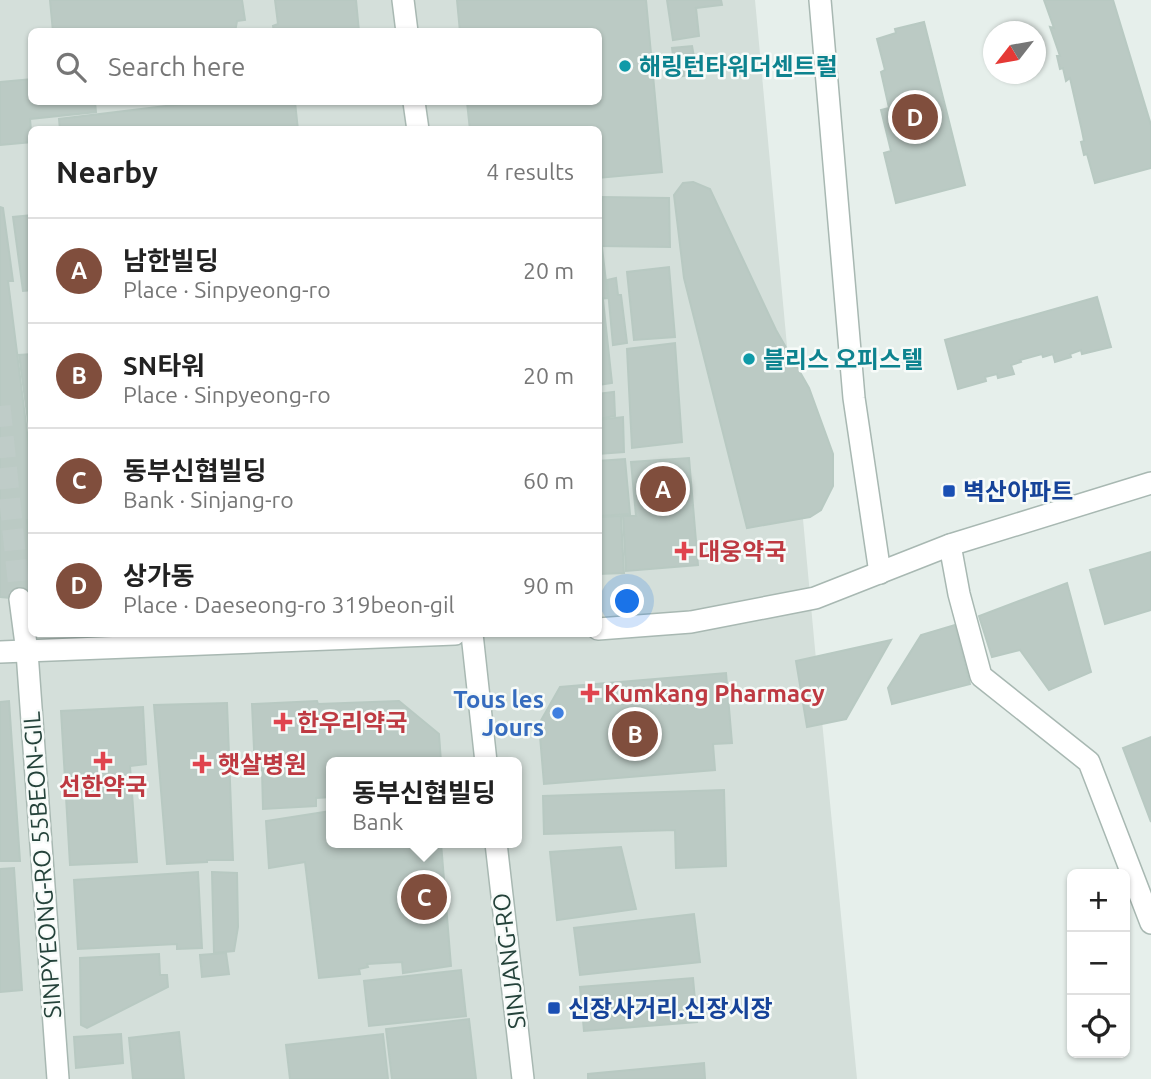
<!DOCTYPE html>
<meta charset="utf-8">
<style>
body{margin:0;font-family:Ubuntu,"Noto Sans KR",sans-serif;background:#f6f6f6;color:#222}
.controls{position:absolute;right:21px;bottom:21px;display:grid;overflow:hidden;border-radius:10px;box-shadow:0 2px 5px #0004}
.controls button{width:63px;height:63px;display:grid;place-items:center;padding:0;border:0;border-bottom:2px solid #e0e0e0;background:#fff;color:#222;font:35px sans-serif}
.compass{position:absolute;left:983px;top:21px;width:63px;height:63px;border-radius:50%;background:#fff;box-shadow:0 2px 5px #0004;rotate:239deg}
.you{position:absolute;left:628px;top:602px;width:24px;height:24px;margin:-18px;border:5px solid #fff;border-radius:50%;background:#1a73e8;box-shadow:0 0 0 10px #1a73e833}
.badge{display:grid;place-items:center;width:46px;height:46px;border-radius:50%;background:#804e3d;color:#fff;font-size:23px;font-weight:700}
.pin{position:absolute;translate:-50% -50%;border:4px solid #fff;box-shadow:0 2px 7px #0006}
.popup{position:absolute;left:326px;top:757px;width:196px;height:91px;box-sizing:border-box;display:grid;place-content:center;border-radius:10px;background:#fff;filter:drop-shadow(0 2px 5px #0005);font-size:23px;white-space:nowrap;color:#767676}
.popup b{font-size:26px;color:#222}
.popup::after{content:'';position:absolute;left:50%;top:100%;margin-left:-14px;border:14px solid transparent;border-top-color:#fff}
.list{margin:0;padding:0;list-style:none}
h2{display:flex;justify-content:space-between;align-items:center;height:91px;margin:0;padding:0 28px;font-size:30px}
h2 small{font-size:23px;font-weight:400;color:#767676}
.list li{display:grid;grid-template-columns:46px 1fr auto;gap:21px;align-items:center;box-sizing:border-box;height:105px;padding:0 28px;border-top:2px solid #e0e0e0}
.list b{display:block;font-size:26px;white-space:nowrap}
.list p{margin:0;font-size:23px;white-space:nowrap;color:#767676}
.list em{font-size:23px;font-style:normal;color:#767676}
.icon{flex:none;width:38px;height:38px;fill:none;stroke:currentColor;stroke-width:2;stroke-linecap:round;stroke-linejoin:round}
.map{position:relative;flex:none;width:1151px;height:1079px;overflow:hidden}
.search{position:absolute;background:#fff;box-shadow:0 2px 5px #0004;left:28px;top:28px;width:574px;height:77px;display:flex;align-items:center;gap:18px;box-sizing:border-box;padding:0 24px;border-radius:10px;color:#767676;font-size:26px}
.panel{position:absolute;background:#fff;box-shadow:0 2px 5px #0004;left:28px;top:126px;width:574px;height:511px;border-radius:10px}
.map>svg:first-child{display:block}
</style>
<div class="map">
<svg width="1151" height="1079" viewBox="0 0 1151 1079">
<rect width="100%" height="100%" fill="#e6efeb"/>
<path fill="#d4dfda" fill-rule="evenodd" d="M0,0H755L815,649L857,1079H0ZM32,32H598V102H32ZM32,130H598V634H32ZM331,762H517V843H331Z"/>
<g fill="#bbcac4" stroke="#b8c9c2" stroke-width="2">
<path d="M50,0H242L245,20L237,21L235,32H53Z"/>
<path d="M275,0H356L359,32H274L273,26L278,24Z"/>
<path d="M457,0H646L662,172L598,178V130H470L467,102H598V32H460Z"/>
<path d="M667,0H721L722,5L696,8L699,36L673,40Z"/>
<path d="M1044,0H1113L1151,125V168L1095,183L1087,154L1084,155L1081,142L1084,141L1082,131L1070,78L1066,81L1063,68L1060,69L1057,56H1060L1050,27L1054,28Z"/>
<path d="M924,22L965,185L896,203L884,153L891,151L881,110L889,108L881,72L885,70L877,39L896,33L895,29Z"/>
<path d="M692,46L697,74L676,77L672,48Z"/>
<path d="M32,79V102H95L96,112L30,119L32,142L0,145V82Z"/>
<path d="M199,102H295L298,130H60L59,119Z"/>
<path d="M693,182L710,189L776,330L809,388L833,454V486L821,510L810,517L747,528L684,278L674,195L683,183Z"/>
<path d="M602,197L669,198L670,247L600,246Z"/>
<path d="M0,207L3,208L13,281H8L32,472V519L27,520L32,566V600L0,597Z"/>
<path d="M32,215V290L23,291L13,217Z"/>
<path d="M598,248H602L608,298L598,299Z"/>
<path d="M669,267L675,337L634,340L627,272Z"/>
<path d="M616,278L618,295H621L627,343L613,345L607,280Z"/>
<path d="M1097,297L1111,347L1082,354L1081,350L1070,354L1071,357L1055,362L1053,354L1043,357L1042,354L1020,360L1021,362L1011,365L1014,374L998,378L997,374L985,377L986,381L958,389L945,340Z"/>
<path d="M603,300L612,383L598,385V301Z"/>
<path d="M675,343L682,442L632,448L627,349Z"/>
<path d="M32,354V428H29L19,355Z"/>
<path d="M614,392L615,416L598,419V394Z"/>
<path d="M623,417L624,452L598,454V420Z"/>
<path d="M689,458L698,565L626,571L623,516H636L631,462Z"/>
<path d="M625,459L630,514L598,516V461Z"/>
<path d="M621,516L624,573L598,574V517Z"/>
<path d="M1151,552V610L1105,624L1090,570Z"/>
<path d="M1067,583L1091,672L1049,690L1020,650L992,657L979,616Z"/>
<path d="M955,625L970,684L892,704L888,688L921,635Z"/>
<path d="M891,640L846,719L807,727L796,661Z"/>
<path d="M726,673L732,743L713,744L715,770L544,784L539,724L560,687Z"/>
<path d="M9,701L20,861H0V702Z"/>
<path d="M317,701L318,704L399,701L439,734L441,762H331V797L316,798V806L263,809L262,770L255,771L252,704Z"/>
<path d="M227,703L233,860H207V862L167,864L154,705Z"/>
<path d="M143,707L146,764L130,766L137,862L70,865L61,711Z"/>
<path d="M1151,737V822L1123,748Z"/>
<path d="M724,790L726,866L676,868L675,830L544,834L543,796Z"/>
<path d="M331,811V843H441L451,966L403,973L402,962L367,964L368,967L359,969L360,974L319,978L305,862L269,868L266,821Z"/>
<path d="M621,847L636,909L557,920L550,852Z"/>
<path d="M14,868L22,990L0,992V869Z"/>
<path d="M198,872L202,948L177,949V944L78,949L74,880Z"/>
<path d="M212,872L237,873L238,927L234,951L214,953Z"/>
<path d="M694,914L700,962L580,975L574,928Z"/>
<path d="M226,953L229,974L202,977L200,955Z"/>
<path d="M159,954L160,975H167L168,987L87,1028L81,1025L80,958Z"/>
<path d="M461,970L466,1016L369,1026L364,981Z"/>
<path d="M693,978L697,1022L584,1031L580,987Z"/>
<path d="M469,1019L476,1079H392L386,1029Z"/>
<path d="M179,1032L184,1079H133L129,1038Z"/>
<path d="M121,1034L123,1063L76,1068L74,1037Z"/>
<path d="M383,1034L388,1079H290L286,1045Z"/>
<path d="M704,1063L705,1079H588V1074Z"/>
</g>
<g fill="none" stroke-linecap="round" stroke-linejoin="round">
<path stroke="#bfccc8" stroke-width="21" stroke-dasharray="21 10" stroke-linecap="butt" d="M0,406L20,599"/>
<g stroke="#a8b8b2" stroke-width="24">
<g id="minor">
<path d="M820,0L854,398L880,573"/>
<path d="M950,545L959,594L981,676L1089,762L1151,923"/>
<path d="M20,599L27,652L58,1079"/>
</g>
</g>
<g stroke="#a8b8b2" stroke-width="24">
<g id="tertiary">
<path d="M403,0L407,32"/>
<path d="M414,102L418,130"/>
<path d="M598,629L691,622L815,598L950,545L1151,483"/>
<path d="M472,634L486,762"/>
<path d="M0,652L455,634"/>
<path d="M496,843L523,1079"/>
</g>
</g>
<use href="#minor" stroke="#fff" stroke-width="21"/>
<use href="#tertiary" stroke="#fff" stroke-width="21"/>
</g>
<g fill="#0f9aa8" stroke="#f7fbf9" stroke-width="2.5">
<circle cx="625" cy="66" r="7"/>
<circle cx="749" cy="359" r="7"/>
</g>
<g fill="#1a4fb4" stroke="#f7fbf9" stroke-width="2.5">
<rect x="942" y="484" width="14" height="14" rx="3.5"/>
<rect x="547" y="1001" width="14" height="14" rx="3.5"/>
</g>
<g fill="#e0444e" stroke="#f7fbf9" stroke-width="2.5">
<path d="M680.5 540.5h7v7h7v7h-7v7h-7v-7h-7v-7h7z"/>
<path d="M586.5 682.5h7v7h7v7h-7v7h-7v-7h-7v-7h7z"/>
<path d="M279.5 711.5h7v7h7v7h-7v7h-7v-7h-7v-7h7z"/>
<path d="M99.5 750.5h7v7h7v7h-7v7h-7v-7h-7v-7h7z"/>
<path d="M198.5 753.5h7v7h7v7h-7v7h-7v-7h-7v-7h7z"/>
</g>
<circle fill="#3f7fe0" stroke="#f7fbf9" stroke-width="2.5" cx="558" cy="713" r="7"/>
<g text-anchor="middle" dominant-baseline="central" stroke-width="5" stroke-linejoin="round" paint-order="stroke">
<g font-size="24" font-weight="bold" fill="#0d838f" stroke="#f7fbf9" text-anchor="start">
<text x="639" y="66">해링턴타워더센트럴</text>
<text x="763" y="359">블리스 오피스텔</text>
</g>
<g font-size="24" font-weight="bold" fill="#164399" stroke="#f7fbf9" text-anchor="start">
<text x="963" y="491">벽산아파트</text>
<text x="568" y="1008">신장사거리.신장시장</text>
</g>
<g font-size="24" font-weight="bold" fill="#be3a42" stroke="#f7fbf9" text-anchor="start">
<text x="698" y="551">대웅약국</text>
<text x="604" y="693">Kumkang Pharmacy</text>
<text x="297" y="722">한우리약국</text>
<text x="218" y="764">햇살병원</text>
<text x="103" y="786" text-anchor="middle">선한약국</text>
</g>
<g font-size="24" font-weight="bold" fill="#366cbe" stroke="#f7fbf9" text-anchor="end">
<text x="544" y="699">Tous les<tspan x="544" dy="28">Jours</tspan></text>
</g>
<g font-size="24" fill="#24423a" stroke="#f7fbf9">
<text transform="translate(42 865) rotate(-94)">SINPYEONG-RO 55BEON-GIL</text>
<text transform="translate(509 961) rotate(-97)">SINJANG-RO</text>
</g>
</g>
</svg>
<div class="controls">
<button>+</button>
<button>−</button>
<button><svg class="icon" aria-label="locate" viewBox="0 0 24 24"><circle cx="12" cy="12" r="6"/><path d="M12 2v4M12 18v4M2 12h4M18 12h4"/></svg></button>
</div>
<svg class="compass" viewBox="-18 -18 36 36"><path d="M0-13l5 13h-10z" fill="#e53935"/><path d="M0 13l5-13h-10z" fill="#767676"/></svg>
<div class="you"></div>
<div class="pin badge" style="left:663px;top:489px">A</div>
<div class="pin badge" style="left:635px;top:734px">B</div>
<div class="pin badge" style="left:424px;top:897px">C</div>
<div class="popup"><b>동부신협빌딩</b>Bank</div>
<div class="pin badge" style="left:915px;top:117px">D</div>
<div class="search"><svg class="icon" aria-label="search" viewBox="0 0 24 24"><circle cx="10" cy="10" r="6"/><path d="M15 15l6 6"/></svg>Search here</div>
<section class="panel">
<h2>Nearby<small>4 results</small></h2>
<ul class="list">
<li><span class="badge">A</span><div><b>남한빌딩</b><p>Place · Sinpyeong-ro</p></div><em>20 m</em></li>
<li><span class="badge">B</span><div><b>SN타워</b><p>Place · Sinpyeong-ro</p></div><em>20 m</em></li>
<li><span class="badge">C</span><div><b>동부신협빌딩</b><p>Bank · Sinjang-ro</p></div><em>60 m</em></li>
<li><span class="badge">D</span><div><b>상가동</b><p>Place · Daeseong-ro 319beon-gil</p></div><em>90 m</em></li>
</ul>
</section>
</div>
